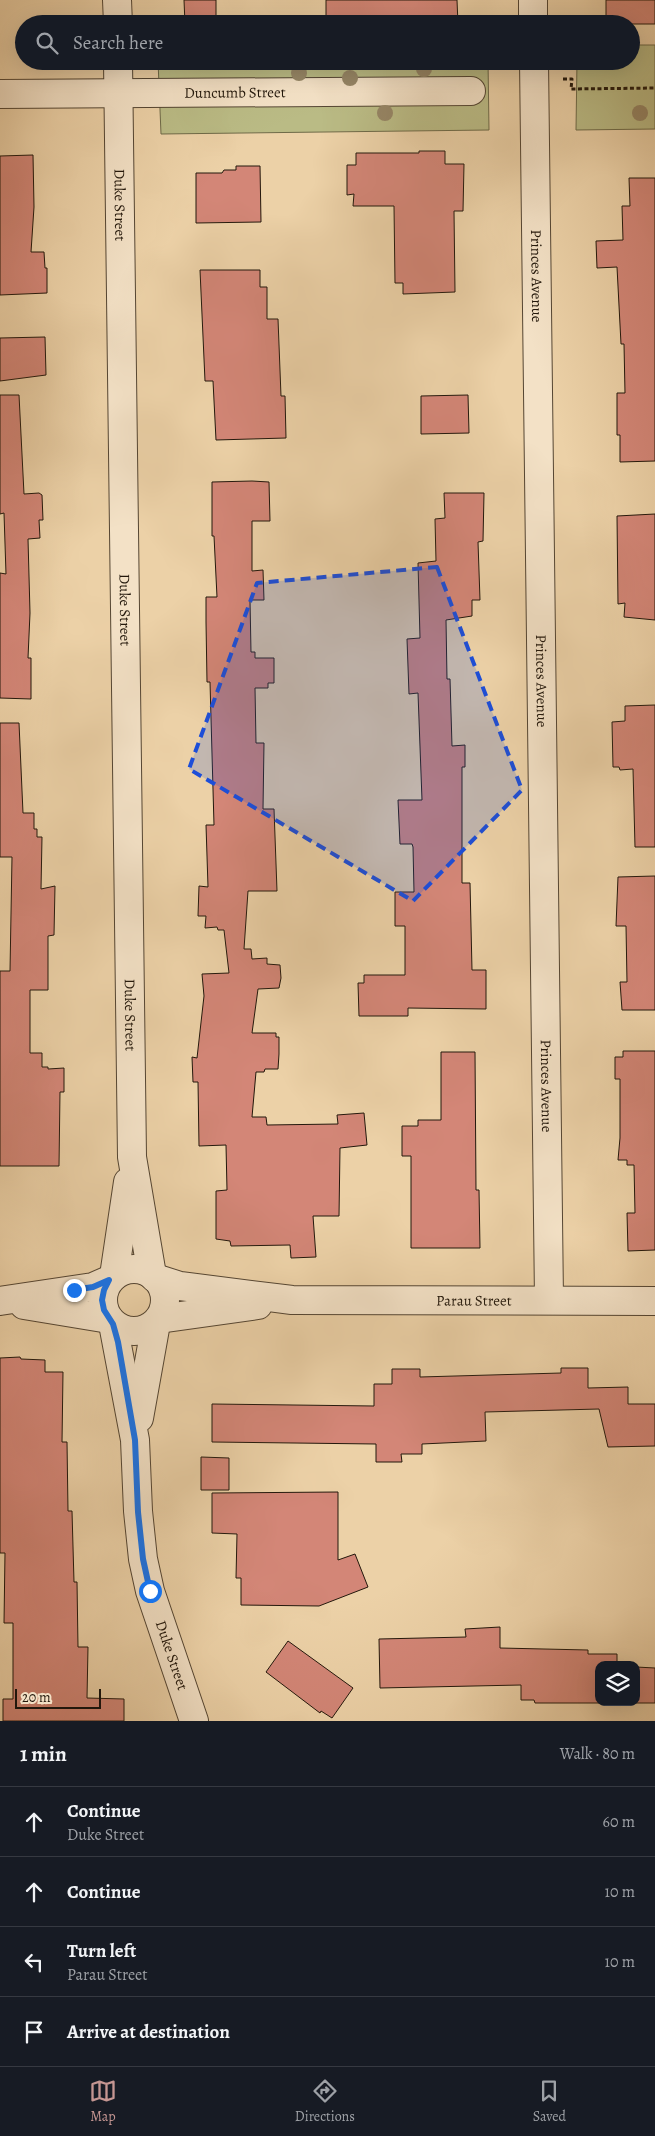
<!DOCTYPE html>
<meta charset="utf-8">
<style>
body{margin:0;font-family:Alegreya,serif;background:#242831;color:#f1f3f6}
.controls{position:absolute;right:15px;bottom:15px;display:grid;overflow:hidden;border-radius:10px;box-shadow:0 5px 20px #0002}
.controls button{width:45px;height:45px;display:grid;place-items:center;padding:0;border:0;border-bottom:1px solid #363941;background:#171b24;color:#f1f3f6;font:25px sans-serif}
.scale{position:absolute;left:15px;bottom:12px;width:86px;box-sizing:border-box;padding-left:5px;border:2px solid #23180c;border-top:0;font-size:14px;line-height:18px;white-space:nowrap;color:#23180c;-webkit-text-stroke:4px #f3e1c6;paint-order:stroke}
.stop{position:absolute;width:15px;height:15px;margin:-11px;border:4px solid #1a73e8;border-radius:50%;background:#fff}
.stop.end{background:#1a73e8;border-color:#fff;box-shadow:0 1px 5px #0008}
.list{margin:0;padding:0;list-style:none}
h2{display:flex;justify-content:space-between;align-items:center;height:65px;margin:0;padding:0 20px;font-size:21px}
h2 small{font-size:16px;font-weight:400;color:#9ea1a6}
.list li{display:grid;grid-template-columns:32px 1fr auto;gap:15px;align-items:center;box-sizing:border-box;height:70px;padding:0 20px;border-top:1px solid #363941}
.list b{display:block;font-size:19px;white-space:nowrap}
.list p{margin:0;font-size:16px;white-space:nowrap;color:#9ea1a6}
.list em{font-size:16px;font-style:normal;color:#9ea1a6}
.icon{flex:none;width:28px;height:28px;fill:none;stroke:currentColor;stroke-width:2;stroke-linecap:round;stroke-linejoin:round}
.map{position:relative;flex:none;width:655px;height:1721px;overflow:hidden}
.search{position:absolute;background:#171b24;box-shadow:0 5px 20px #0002;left:15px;right:15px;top:15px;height:55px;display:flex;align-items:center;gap:12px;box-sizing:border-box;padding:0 18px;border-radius:28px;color:#9ea1a6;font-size:19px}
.sheet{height:345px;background:#171b24}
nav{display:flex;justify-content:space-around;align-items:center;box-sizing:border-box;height:70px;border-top:1px solid #363941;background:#171b24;font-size:14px;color:#9ea1a6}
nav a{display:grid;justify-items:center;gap:2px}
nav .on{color:#c59692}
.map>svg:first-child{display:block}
</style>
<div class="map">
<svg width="655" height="1721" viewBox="0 0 655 1721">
<rect width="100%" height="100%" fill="#ecd1a7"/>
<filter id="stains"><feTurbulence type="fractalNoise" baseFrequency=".004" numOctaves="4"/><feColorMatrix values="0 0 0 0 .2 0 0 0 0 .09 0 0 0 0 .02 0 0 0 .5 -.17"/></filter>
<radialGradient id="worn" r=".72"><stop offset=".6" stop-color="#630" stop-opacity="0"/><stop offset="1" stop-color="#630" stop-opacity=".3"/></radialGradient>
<g fill="#babb85" stroke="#6e6a48">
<path d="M631,45H655V129L576,130L577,61H631Z"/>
<path d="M158,61H488L489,130L161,134Z"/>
</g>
<g fill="#d38677" stroke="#23180c">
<path d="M184,0H216V24H185Z"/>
<path d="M326,0H457L458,24H326Z"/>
<rect x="606" y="0" width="49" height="24"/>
<path d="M419,151H445V164H464L463,211H454L455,292L403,294V283H395L394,206H353L354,194L347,195V165H356V153H419Z"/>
<path d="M33,155L34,207L31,252H44L45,268H47V293L0,295V156Z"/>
<path d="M236,166H260L261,222L196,223V173H222L224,170H236Z"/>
<path d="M629,178H655V461L620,462V435H617V393H625L624,344H621L617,267L597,268L596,241L623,240L622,206H630Z"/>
<path d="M200,270H260V287H267V319H278L281,396H285L286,438L216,440L213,381H205Z"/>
<path d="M45,337L46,375L0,381V338Z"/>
<path d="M0,395H19L24,494L39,493L42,495L43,520H39L40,538L28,539L30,613L28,658H31V699L0,698V573L6,574L4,513L0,514Z"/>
<path d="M468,395L469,433L421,434V396Z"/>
<path d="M252,481L269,482L270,521H252V571L263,570L264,600H250L251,652H255V658H274V683H268V688H255L256,743H264L263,809H274L277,891H248L244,949H251L252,959L267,958V964L280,965L281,978L279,988L258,989L252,1033H276V1037H279V1054L278,1069H265L264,1072H256L252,1117H266L267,1125L338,1124L337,1115L364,1113L367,1145L340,1148L339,1216H313L316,1257L291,1258L290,1245L231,1246L230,1241L216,1239V1191L227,1190L226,1145L199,1146L198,1082H193L192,1057L197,1058L204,996L202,974L229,973L224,930H218L217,927L205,928L206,916H198L199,886L208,887L206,825H214L210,682H207L206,622V597H217L214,536H212V482Z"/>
<path d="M444,493H484L483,541L478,542L480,600H472V616L446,620L447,679H450L452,746L465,745V767H462V883H470L472,970H486V1009L408,1008V1016H359L358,983H364V975H405V926H395V892H414L413,847L412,844H400L398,800H422L418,693L409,694L407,639L420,638L418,563L436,561L435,519L445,518Z"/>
<path d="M655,514V620L624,617L625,603L618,604L617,516Z"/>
<path d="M655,705V847H635L633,769L620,770L619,767H613L612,722L625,721V706Z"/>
<path d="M0,723H19L23,813H34V829H37V837H42L41,889L55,886L54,935L48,936V990H30V1053H42V1067H48V1069L64,1068V1092H60L59,1166H0V971H10L12,857H0Z"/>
<path d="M655,876V1010H622L620,982H627L626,926H616L618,877Z"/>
<path d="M623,1051H655V1250L628,1251L627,1213H635L634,1165H627V1160H618L620,1138V1079H615V1057H623Z"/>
<path d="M441,1052H475L476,1190H479L480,1248H411V1156H402V1126H418V1120H441Z"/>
<path d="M20,1357L21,1359L45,1360V1372H63L62,1442H67L68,1511H72L74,1582H77L78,1647H88L87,1698L124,1699V1721H3V1699H13V1623H4L5,1553H0V1358Z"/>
<path d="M561,1368H588V1388L628,1387V1404H655V1446L608,1447L599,1409L485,1412L486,1441L422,1444V1454H401L402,1462H376V1444L212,1442V1404L374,1406V1384H392V1369H420V1377L561,1373Z"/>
<path d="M201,1457L229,1458V1490H201Z"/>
<path d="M338,1492V1560L355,1554L368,1587L319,1606L241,1605V1578H236L237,1534L212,1533V1493Z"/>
<path d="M500,1627V1648L588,1650V1654H617V1665H599V1702H636V1667L655,1668V1703H535L534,1700H521V1685L380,1688L379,1639L466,1637L465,1629Z"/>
<path d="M288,1641L353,1688L332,1718L321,1711L320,1713L266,1672Z"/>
</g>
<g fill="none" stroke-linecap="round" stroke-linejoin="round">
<g stroke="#554633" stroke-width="30">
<g id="minor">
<path d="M117,0L118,24"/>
<path d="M533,0V24"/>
<path id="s1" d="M118,61L132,1157L152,1275"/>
<path id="s2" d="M534,61L549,1300"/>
<path id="s3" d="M0,94L471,91"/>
<circle cx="134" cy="1300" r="31"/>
<path d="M114,1276L128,1182"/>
<path id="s4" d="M155,1278L180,1286L292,1300L655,1301"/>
<path d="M0,1301L93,1287L109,1280"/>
<path d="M24,1305L109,1319"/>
<path d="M159,1319L258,1305"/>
<path id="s5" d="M113,1324L135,1440L138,1511L143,1559L150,1591L194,1721"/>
<path d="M139,1418L156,1323"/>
</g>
</g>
<path stroke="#23180c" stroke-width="3" stroke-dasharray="4 2.5" stroke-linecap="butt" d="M563,79H572L571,89L655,88"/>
<use href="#minor" stroke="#f3e1c6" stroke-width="28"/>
</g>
<g fill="#968666">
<circle cx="424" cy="69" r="8"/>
<circle cx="299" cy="73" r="8"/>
<circle cx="350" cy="78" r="8"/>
<circle cx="385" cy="113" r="8"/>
<circle cx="640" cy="113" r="8"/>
</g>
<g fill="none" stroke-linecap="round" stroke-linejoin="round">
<path stroke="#1a73e8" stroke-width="6" d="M74,1290L93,1287L109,1280L104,1290L102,1300L104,1310L113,1324L118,1342L135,1440L138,1512L143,1559L150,1591"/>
</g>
<path fill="#1d4ed8" fill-opacity="0.2" stroke="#1d4ed8" stroke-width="4" stroke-dasharray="10 6" stroke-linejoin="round" d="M437,567L522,790L413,901L189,769L257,583Z"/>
<g text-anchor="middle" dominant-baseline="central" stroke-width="5" stroke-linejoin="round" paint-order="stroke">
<g font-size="15" fill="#23180c" stroke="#f3e1c6">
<text stroke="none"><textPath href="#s3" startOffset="235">Duncumb Street</textPath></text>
<text stroke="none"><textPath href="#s1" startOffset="144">Duke Street</textPath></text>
<text stroke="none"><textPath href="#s2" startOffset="215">Princes Avenue</textPath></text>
<text stroke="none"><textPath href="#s1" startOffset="549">Duke Street</textPath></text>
<text stroke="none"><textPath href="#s2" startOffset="620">Princes Avenue</textPath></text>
<text stroke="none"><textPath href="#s1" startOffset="954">Duke Street</textPath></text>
<text stroke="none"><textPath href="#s2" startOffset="1025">Princes Avenue</textPath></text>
<text stroke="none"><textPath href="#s4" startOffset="321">Parau Street</textPath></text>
<text stroke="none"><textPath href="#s5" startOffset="338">Duke Street</textPath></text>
</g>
</g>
<rect width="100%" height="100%" filter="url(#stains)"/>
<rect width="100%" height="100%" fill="url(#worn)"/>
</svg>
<div class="controls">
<button><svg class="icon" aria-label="layers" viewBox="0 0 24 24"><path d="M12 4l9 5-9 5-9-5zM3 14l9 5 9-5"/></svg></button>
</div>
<div class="scale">20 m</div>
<div class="stop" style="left:150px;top:1591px"></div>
<div class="stop end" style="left:74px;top:1290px"></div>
<div class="search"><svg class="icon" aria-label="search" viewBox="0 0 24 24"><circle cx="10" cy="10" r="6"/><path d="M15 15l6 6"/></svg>Search here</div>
</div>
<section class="sheet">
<h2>1 min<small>Walk · 80 m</small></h2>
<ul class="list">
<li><svg class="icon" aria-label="ahead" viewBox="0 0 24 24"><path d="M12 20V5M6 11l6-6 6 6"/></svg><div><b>Continue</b><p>Duke Street</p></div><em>60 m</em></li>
<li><svg class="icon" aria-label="ahead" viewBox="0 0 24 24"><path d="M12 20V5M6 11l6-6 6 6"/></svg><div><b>Continue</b></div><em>10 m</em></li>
<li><svg class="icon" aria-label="left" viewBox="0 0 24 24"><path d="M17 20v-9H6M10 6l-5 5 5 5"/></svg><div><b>Turn left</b><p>Parau Street</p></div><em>10 m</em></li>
<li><svg class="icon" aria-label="arrive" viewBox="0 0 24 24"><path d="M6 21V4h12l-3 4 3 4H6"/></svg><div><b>Arrive at destination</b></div></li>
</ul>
</section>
<nav>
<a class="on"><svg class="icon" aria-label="map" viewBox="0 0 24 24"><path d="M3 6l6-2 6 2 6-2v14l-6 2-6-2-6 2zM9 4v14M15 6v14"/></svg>Map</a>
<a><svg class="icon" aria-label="directions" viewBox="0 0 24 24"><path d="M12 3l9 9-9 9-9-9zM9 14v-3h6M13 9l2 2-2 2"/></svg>Directions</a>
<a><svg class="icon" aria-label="saved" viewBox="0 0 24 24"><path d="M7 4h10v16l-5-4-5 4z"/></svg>Saved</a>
</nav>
